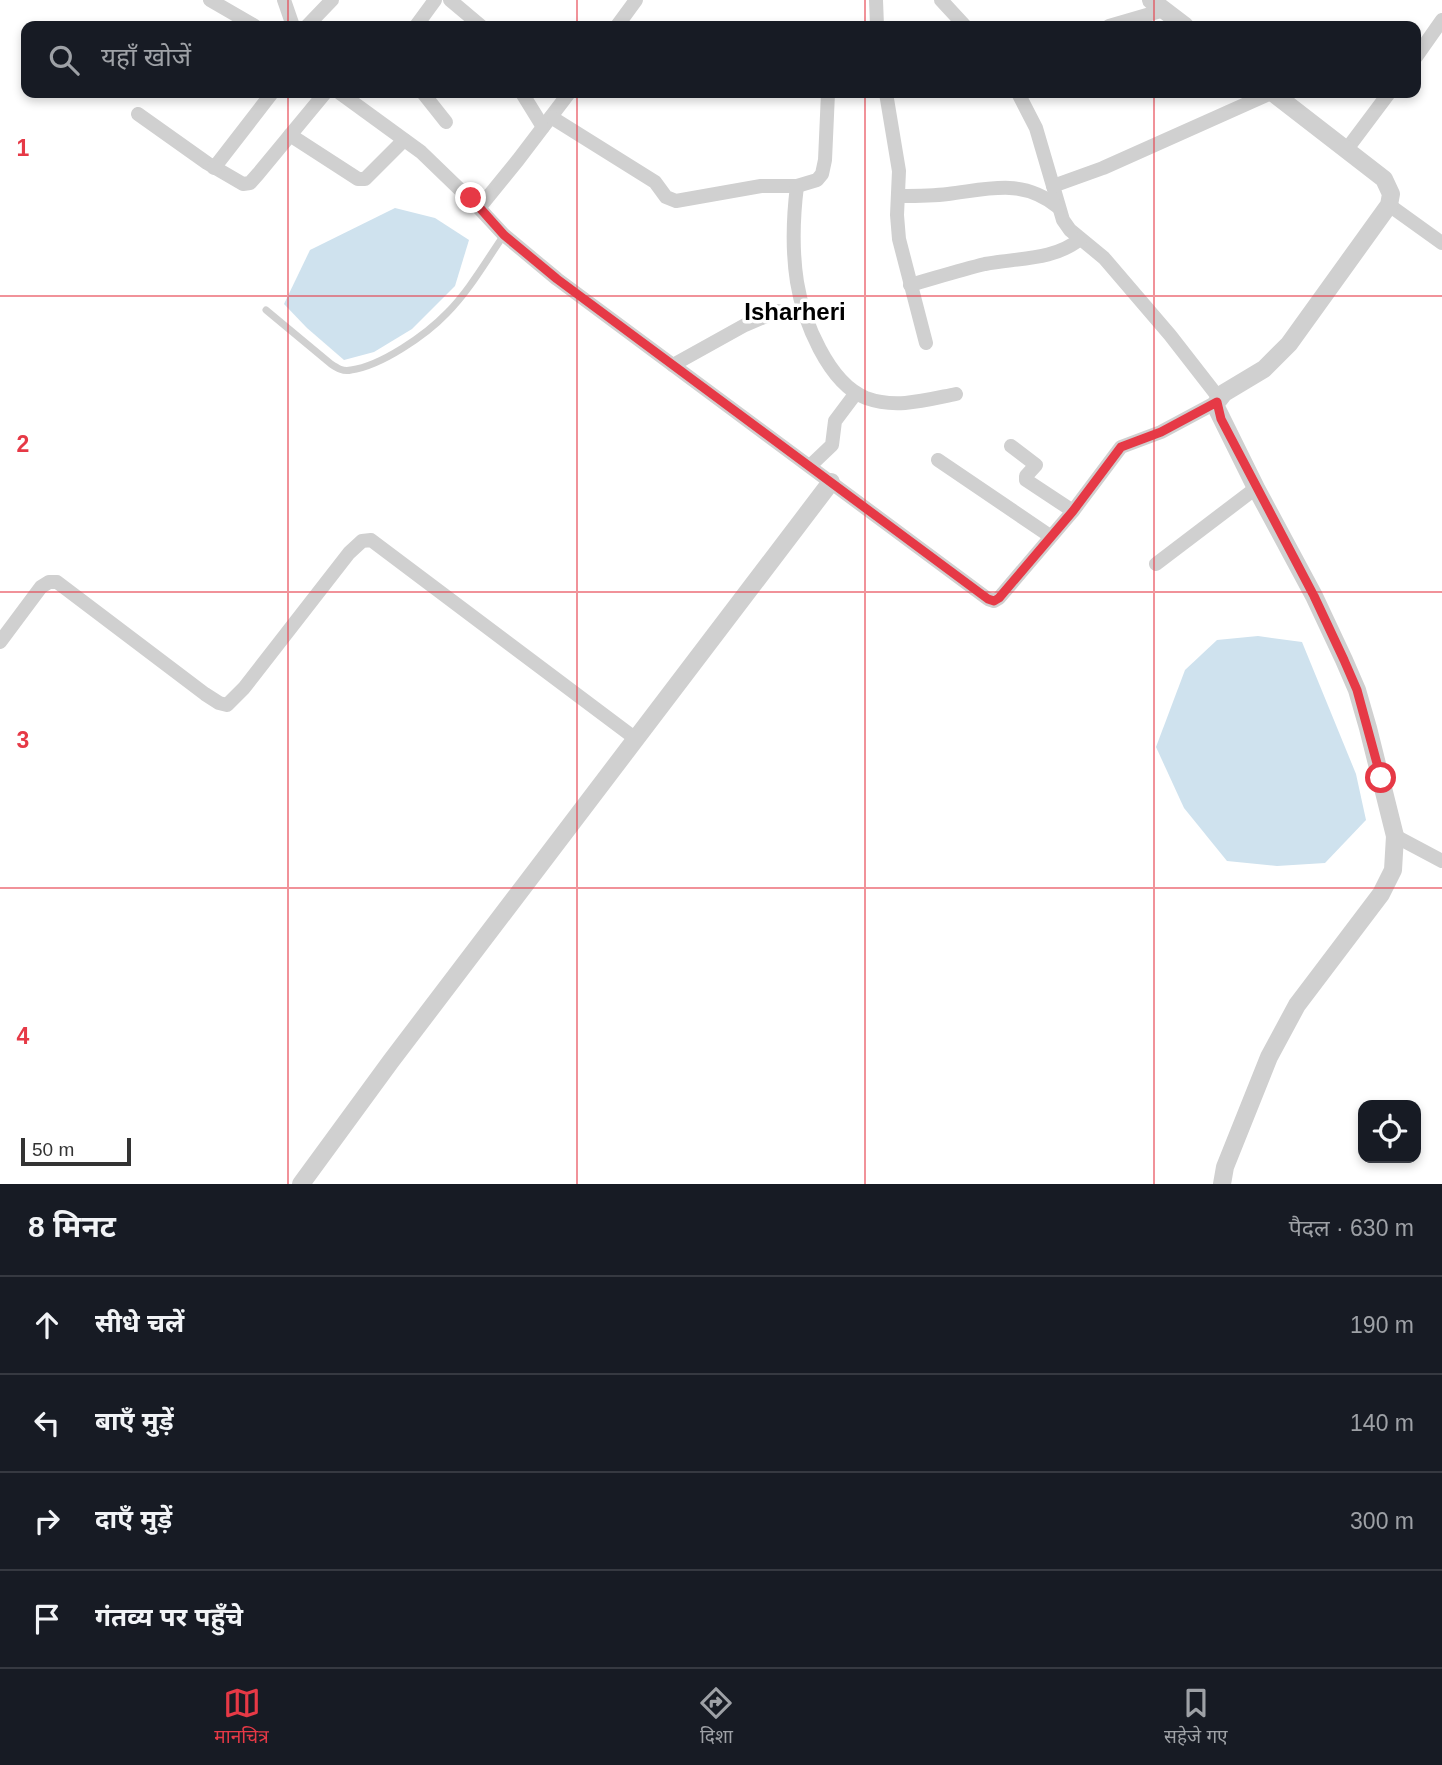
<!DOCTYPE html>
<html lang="hi">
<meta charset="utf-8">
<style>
body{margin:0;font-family:Arial,"Noto Sans Devanagari",sans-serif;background:#20242c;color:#f1f3f6}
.controls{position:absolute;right:21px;bottom:21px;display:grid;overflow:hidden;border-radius:14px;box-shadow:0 4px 10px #0003}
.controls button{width:63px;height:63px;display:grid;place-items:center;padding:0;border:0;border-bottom:2px solid #363941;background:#171b24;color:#f1f3f6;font:35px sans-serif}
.scale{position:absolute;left:21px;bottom:18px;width:110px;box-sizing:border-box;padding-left:7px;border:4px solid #333;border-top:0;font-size:19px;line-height:24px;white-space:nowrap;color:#333;-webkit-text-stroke:5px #fff;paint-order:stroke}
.stop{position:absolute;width:21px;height:21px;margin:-16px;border:5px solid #e63946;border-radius:50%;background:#fff}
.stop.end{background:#e63946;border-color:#fff;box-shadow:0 2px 7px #0008}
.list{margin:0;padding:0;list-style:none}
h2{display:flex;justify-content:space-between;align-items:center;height:91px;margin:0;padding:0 28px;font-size:30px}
h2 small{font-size:23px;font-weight:400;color:#9ea1a6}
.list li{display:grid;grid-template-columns:46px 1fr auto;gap:21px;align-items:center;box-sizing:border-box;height:98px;padding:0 28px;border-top:2px solid #363941}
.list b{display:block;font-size:26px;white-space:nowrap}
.list em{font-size:23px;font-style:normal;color:#9ea1a6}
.icon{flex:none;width:38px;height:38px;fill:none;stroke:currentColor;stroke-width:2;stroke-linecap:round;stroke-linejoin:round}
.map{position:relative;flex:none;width:1442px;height:1184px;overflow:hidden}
.search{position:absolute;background:#171b24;box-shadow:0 4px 10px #0003;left:21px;right:21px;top:21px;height:77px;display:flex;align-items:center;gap:18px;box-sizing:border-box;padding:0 24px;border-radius:14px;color:#9ea1a6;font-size:26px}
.sheet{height:483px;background:#171b24}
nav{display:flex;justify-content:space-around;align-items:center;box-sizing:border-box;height:98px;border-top:2px solid #363941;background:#171b24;font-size:19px;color:#9ea1a6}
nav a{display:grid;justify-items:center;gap:4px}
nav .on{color:#e63946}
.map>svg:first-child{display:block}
</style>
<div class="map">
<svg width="1442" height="1184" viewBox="0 0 1442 1184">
<rect width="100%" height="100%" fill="#fff"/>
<g fill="#cfe2ee">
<path d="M395,208L435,218L469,240L455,286L412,329L374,352L344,360L307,328L284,304L310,250Z"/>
<path d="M1258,636L1302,642L1356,774L1366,820L1325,863L1277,866L1227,861L1184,808L1156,747L1185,670L1217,640Z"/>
</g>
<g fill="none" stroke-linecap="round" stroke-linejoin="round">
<path stroke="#d0d0d0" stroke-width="7" d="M266,310L331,364C337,368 343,372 351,370C381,366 426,335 447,313C469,291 486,261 504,235"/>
<g stroke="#d0d0d0" stroke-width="14">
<path d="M210,0L255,26"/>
<path d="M284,0L293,26"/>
<path d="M450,0L481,26"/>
<path d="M876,0L877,26"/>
<path d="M941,0L965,26"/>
<path d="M307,26L332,0"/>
<path d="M416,26L435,0"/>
<path d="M617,26L636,0"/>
<path d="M1109,26L1164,10"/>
<path d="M1416,57L1442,20"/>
<path d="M340,93L421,152L479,208"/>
<path d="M423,93L446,122"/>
<path d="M522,93L543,127"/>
<path d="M569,93L518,160L479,208L504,235L557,279L988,599L994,601L999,598L1073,511L1121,447L1161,432L1217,402"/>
<path d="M886,93L899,171L897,215L899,239L926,343"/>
<path d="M1018,93L1036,128L1063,220L1070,230L1104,258L1170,335L1219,398"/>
<path d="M138,114L207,163L243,184L250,183L258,174L325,93"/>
<path d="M551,117L655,182L666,197L676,201L761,186H797L817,180L822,174L825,160L828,93"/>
<path d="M290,135L358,179H365L404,140"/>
<path d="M1347,149L1389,93"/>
<path d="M214,168L272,93"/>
<path d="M797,186C793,218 792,250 797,282C803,320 828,383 866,398C896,409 926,400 956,394"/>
<path d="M1053,186L1103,168L1271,93"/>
<path d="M899,196C915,196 932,196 948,194C990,189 1022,178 1058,207"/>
<path d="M1389,205L1442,243"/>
<path d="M910,285C935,278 960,270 985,264C1017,258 1055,260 1080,239"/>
<path d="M673,365L745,325L778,311"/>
<path d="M1011,446L1036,465L1026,476V480L1073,511"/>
<path d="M938,460L1050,536"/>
<path d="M810,466L832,445L835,421L856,393"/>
<path d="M1156,564L1256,488"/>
<path d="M0,642L41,587L49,582H57L205,694L219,703L227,705L244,688L349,553L362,541L371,540L636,739"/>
<path d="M1395,836L1442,861"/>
</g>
<g stroke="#d0d0d0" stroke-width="18">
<path d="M1151,0L1185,26"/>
<path d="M301,1184L391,1061L831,482"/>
<path d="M1222,1184L1225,1167L1269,1057L1297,1005L1381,894L1393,870L1395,836L1368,728L1357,690L1344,660L1314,596L1256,488L1216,407L1217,402L1224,393L1264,369L1289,344L1389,205L1391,194L1384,179L1273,93"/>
</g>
</g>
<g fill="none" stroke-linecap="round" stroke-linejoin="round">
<path stroke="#e63946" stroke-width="9" d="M471,198L504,235L557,279L988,599L994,601L999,598L1073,511L1121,447L1161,432L1217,402L1221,419L1314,596L1344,660L1357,690L1381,778"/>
</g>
<path fill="none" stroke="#e63946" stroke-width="2" stroke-opacity="0.55" d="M288,0V26M577,0V26M865,0V26M1154,0V26M288,93V1184M577,93V1184M865,93V1184M1154,93V1184M0,296H1442M0,592H1442M0,888H1442"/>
<g text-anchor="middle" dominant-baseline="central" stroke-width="7" stroke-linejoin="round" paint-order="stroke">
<g font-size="24" font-weight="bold" fill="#000" stroke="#fff">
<text x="795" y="311">Isharheri</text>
</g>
</g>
<g font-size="23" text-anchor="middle" font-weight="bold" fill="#e63946" stroke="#fff" stroke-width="7" stroke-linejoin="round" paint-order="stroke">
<text x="23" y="156">1</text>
<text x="23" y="452">2</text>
<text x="23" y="748">3</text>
<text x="23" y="1044">4</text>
</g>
</svg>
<div class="controls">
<button><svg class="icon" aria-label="locate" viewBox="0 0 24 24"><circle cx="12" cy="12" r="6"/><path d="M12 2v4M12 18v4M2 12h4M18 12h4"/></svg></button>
</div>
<div class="scale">50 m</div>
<div class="stop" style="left:1381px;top:778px"></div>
<div class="stop end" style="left:471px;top:198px"></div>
<div class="search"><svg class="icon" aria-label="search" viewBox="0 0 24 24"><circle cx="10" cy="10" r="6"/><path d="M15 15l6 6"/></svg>यहाँ खोजें</div>
</div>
<section class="sheet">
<h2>8 मिनट<small>पैदल · 630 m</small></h2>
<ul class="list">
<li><svg class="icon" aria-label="ahead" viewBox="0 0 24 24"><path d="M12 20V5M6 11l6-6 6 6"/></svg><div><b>सीधे चलें</b></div><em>190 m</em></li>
<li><svg class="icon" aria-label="left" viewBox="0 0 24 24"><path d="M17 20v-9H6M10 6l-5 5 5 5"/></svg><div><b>बाएँ मुड़ें</b></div><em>140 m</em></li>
<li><svg class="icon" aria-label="right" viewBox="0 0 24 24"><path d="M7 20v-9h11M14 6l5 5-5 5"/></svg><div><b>दाएँ मुड़ें</b></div><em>300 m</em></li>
<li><svg class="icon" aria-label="arrive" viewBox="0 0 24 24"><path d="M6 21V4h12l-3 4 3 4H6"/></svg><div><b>गंतव्य पर पहुँचे</b></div></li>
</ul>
</section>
<nav>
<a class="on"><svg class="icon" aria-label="map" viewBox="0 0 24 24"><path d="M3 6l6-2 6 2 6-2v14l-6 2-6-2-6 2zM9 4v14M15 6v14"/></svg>मानचित्र</a>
<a><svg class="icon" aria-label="directions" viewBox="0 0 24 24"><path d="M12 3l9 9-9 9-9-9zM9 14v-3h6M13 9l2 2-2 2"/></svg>दिशा</a>
<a><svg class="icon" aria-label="saved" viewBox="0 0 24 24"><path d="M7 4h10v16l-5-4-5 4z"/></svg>सहेजे गए</a>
</nav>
